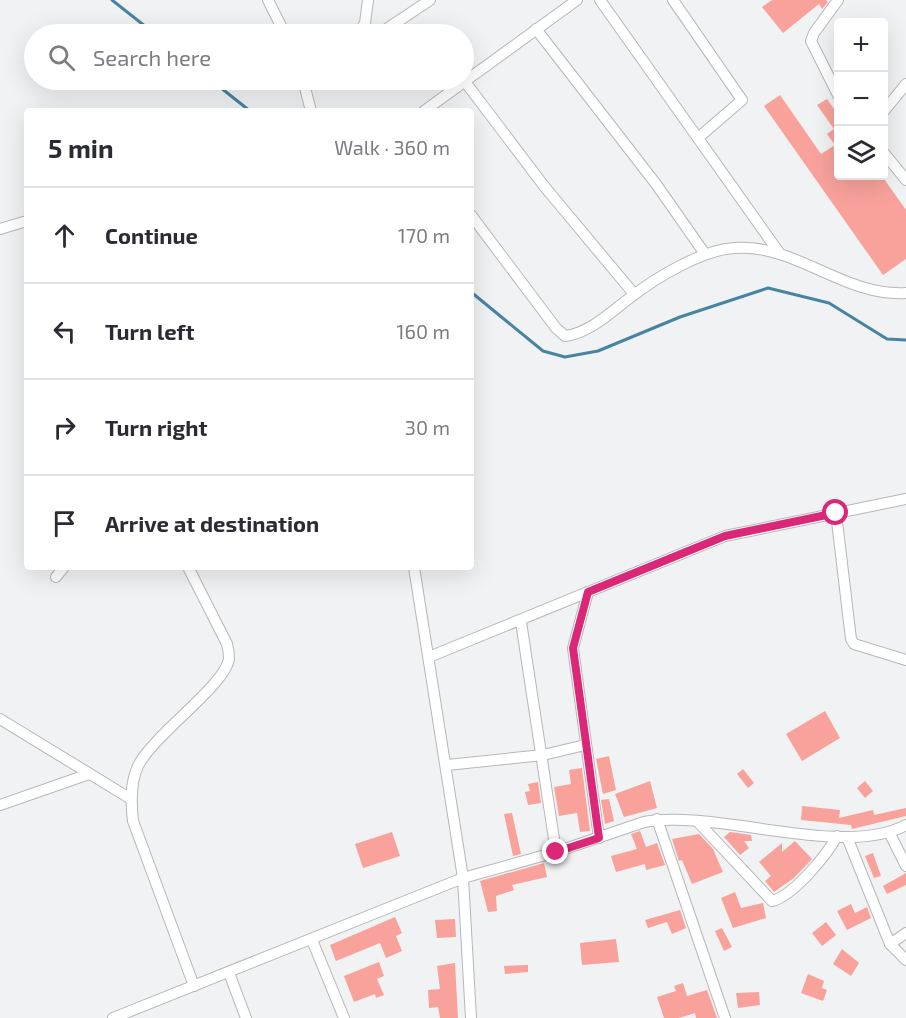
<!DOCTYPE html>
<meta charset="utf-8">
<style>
body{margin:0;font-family:"Exo 2",sans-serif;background:#f7f7f7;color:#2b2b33}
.controls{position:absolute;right:18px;top:18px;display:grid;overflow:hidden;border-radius:6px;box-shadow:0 6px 24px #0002}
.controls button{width:54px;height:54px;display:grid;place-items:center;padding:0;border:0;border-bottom:2px solid #e1e1e2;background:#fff;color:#2b2b33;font:30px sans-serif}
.stop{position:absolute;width:18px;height:18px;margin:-14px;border:4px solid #db2777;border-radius:50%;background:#fff}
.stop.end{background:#db2777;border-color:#fff;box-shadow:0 2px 6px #0008}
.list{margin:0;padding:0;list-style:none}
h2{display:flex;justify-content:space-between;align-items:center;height:78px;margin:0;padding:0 24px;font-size:26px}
h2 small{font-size:20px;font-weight:400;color:#7c7c81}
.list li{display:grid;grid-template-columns:39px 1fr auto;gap:18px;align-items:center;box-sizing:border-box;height:96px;padding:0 24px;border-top:2px solid #e1e1e2}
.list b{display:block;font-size:22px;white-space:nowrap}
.list em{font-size:20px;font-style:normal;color:#7c7c81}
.icon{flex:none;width:33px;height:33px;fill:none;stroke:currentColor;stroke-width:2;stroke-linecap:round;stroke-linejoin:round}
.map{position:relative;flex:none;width:906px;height:1018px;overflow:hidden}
.search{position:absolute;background:#fff;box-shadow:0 6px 24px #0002;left:24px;top:24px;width:450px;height:66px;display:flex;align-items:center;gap:15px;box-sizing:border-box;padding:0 21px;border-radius:33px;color:#7c7c81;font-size:22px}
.panel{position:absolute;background:#fff;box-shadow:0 6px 24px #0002;left:24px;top:108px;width:450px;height:462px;border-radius:6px}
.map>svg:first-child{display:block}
</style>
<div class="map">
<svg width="906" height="1018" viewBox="0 0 906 1018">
<rect width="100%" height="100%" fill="#f1f2f3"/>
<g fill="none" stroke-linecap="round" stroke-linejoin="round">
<g stroke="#4784a2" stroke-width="3">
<path d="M112,0L155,34"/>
<path d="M211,80L250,111"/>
<path d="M471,292L543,351L565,357L598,351L680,317L768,288L829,303L887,339L906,340"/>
</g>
</g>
<g fill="#f8a29b">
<path d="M772,0H826L828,2L822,9L819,4L783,33L762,7Z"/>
<path d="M780,95L821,154L835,145L827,134L834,129L817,105L827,99L838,115V176H882L906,210V259L883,275L764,106Z"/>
<path d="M825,711L840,738L802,761L786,734Z"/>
<path d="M609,756L616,790L603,794L596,759Z"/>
<path d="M582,768L590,831L580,832L577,813L559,816L554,787L571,784L569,770Z"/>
<path d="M743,769L754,783L748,788L737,774Z"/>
<path d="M650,781L657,808L624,817L615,794Z"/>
<path d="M865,781L873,791L865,798L857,788Z"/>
<path d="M538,782L541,803L528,805L525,792L530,791L528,784Z"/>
<path d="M609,799L614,821L605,824L601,800Z"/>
<path d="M802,806L840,810L839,818L873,810L874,815L906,808V816L852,829L851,825L801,820Z"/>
<path d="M512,813L521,854L513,856L504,814Z"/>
<path d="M640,831L646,847L657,843L665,865L646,870L645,864L616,872L611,856L637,849L631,834Z"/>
<path d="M392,832L400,856L363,868L355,844Z"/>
<path d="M730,832L751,835L752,841H744L749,848L740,855L724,837Z"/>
<path d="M699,834L713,849L723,872L692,884L682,860L679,861L672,839Z"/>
<path d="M795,841L812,859L794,878L774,892L765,881L771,876L759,862L782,843V852Z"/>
<path d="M873,853L881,876L874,878L865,856Z"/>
<path d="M544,863L547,877L512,885L514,890L496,896L497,911L488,912L480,881Z"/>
<path d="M906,873V885L887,894L883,886Z"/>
<path d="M735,892L741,908L763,903L766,918L733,928L721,898Z"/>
<path d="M851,904L855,913L867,907L871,918L847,930L837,911Z"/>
<path d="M680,910L686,928L672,934L667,922L648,928L645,920Z"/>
<path d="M395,917L402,933L396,936L402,951L386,958L380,943L336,961L330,945Z"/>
<path d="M455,919L456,937L437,938L435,920Z"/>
<path d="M826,922L836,935L822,946L812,933Z"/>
<path d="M722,928L732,947L724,951L715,931Z"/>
<path d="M616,939L619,962L582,965L580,943Z"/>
<path d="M842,949L859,963L851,976L833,964Z"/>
<path d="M379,962L384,976L377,979L384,995L376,998L375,994L354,1002L344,976Z"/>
<path d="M455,963L458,1018H440L438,1007L429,1008L428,990L440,989L437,966Z"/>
<path d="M528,965V972L505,974L504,966Z"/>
<path d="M808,974L824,981L822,988L827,990L823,1001L801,993Z"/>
<path d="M683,983L687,996L707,990L717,1018H696L695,1013L679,1018H664L657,997L676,991L674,986Z"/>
<path d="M759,992L760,1005L738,1008L736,993Z"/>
</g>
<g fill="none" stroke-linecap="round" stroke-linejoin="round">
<g stroke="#b5b7b8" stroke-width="12">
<g id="minor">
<path d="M268,0L285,34"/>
<path d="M600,0L780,254"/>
<path d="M673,0L742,100L698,138"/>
<path d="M838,0L814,33L811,41L838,95"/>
<path d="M536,29L656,184L705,254"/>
<path d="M358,34L365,23L368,0"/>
<path d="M379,34L430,0"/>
<path d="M303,80L311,111"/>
<path d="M466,83L544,186L634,294"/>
<path d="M424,111L577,0"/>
<path d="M884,111L906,84"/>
<path d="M884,153L906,180"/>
<path d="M471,215L556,328L565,336C590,333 612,311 631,297C657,277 702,250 734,248C795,243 844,297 906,293"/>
<path d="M0,229L27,221"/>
<path d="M836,513L851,639L854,644L906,660"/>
<path d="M188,567L227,644C228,648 229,654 229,658C227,684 153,735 138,766C130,783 131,803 133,821L194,986"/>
<path d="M414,567L463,878L471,1018"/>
<path d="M56,577L64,567"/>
<path d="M588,592L573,648L599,838"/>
<path d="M521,622L556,852"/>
<path d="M429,657L725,536L906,499"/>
<path d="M0,719L131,799"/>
<path d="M447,765L543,755L585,745"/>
<path d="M0,805L89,774"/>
<path d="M657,819L725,1018"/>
<path d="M697,821L772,901C793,896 827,855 837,836"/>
<path d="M890,834L906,866"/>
<path d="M847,837L890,944L906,960"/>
<path d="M312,940L344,1018"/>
<path d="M890,944L906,933"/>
<path d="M229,973L246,1018"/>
<path d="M113,1018L463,878L556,852L644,822C718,809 843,859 906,825"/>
</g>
</g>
<use href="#minor" stroke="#fff" stroke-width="10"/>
</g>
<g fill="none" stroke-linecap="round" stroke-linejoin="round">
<path stroke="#db2777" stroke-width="8" d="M556,852L599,838L573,648L588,592L725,536L836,513"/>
</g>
</svg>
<div class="controls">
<button>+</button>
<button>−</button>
<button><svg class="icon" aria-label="layers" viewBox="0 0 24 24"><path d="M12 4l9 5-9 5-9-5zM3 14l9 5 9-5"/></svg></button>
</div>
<div class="stop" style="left:836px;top:513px"></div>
<div class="stop end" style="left:556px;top:852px"></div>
<div class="search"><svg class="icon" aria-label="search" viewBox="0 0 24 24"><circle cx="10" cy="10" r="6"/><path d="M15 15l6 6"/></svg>Search here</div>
<section class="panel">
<h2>5 min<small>Walk · 360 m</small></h2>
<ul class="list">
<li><svg class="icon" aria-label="ahead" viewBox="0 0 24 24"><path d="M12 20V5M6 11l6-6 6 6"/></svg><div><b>Continue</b></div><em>170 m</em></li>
<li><svg class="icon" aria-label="left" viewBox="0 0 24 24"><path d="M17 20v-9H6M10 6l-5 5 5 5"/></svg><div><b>Turn left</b></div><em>160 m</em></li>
<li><svg class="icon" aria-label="right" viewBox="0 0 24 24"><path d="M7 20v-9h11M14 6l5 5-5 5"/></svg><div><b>Turn right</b></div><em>30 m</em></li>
<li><svg class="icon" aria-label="arrive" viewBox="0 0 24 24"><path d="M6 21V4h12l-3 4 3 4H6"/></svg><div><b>Arrive at destination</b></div></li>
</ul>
</section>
</div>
